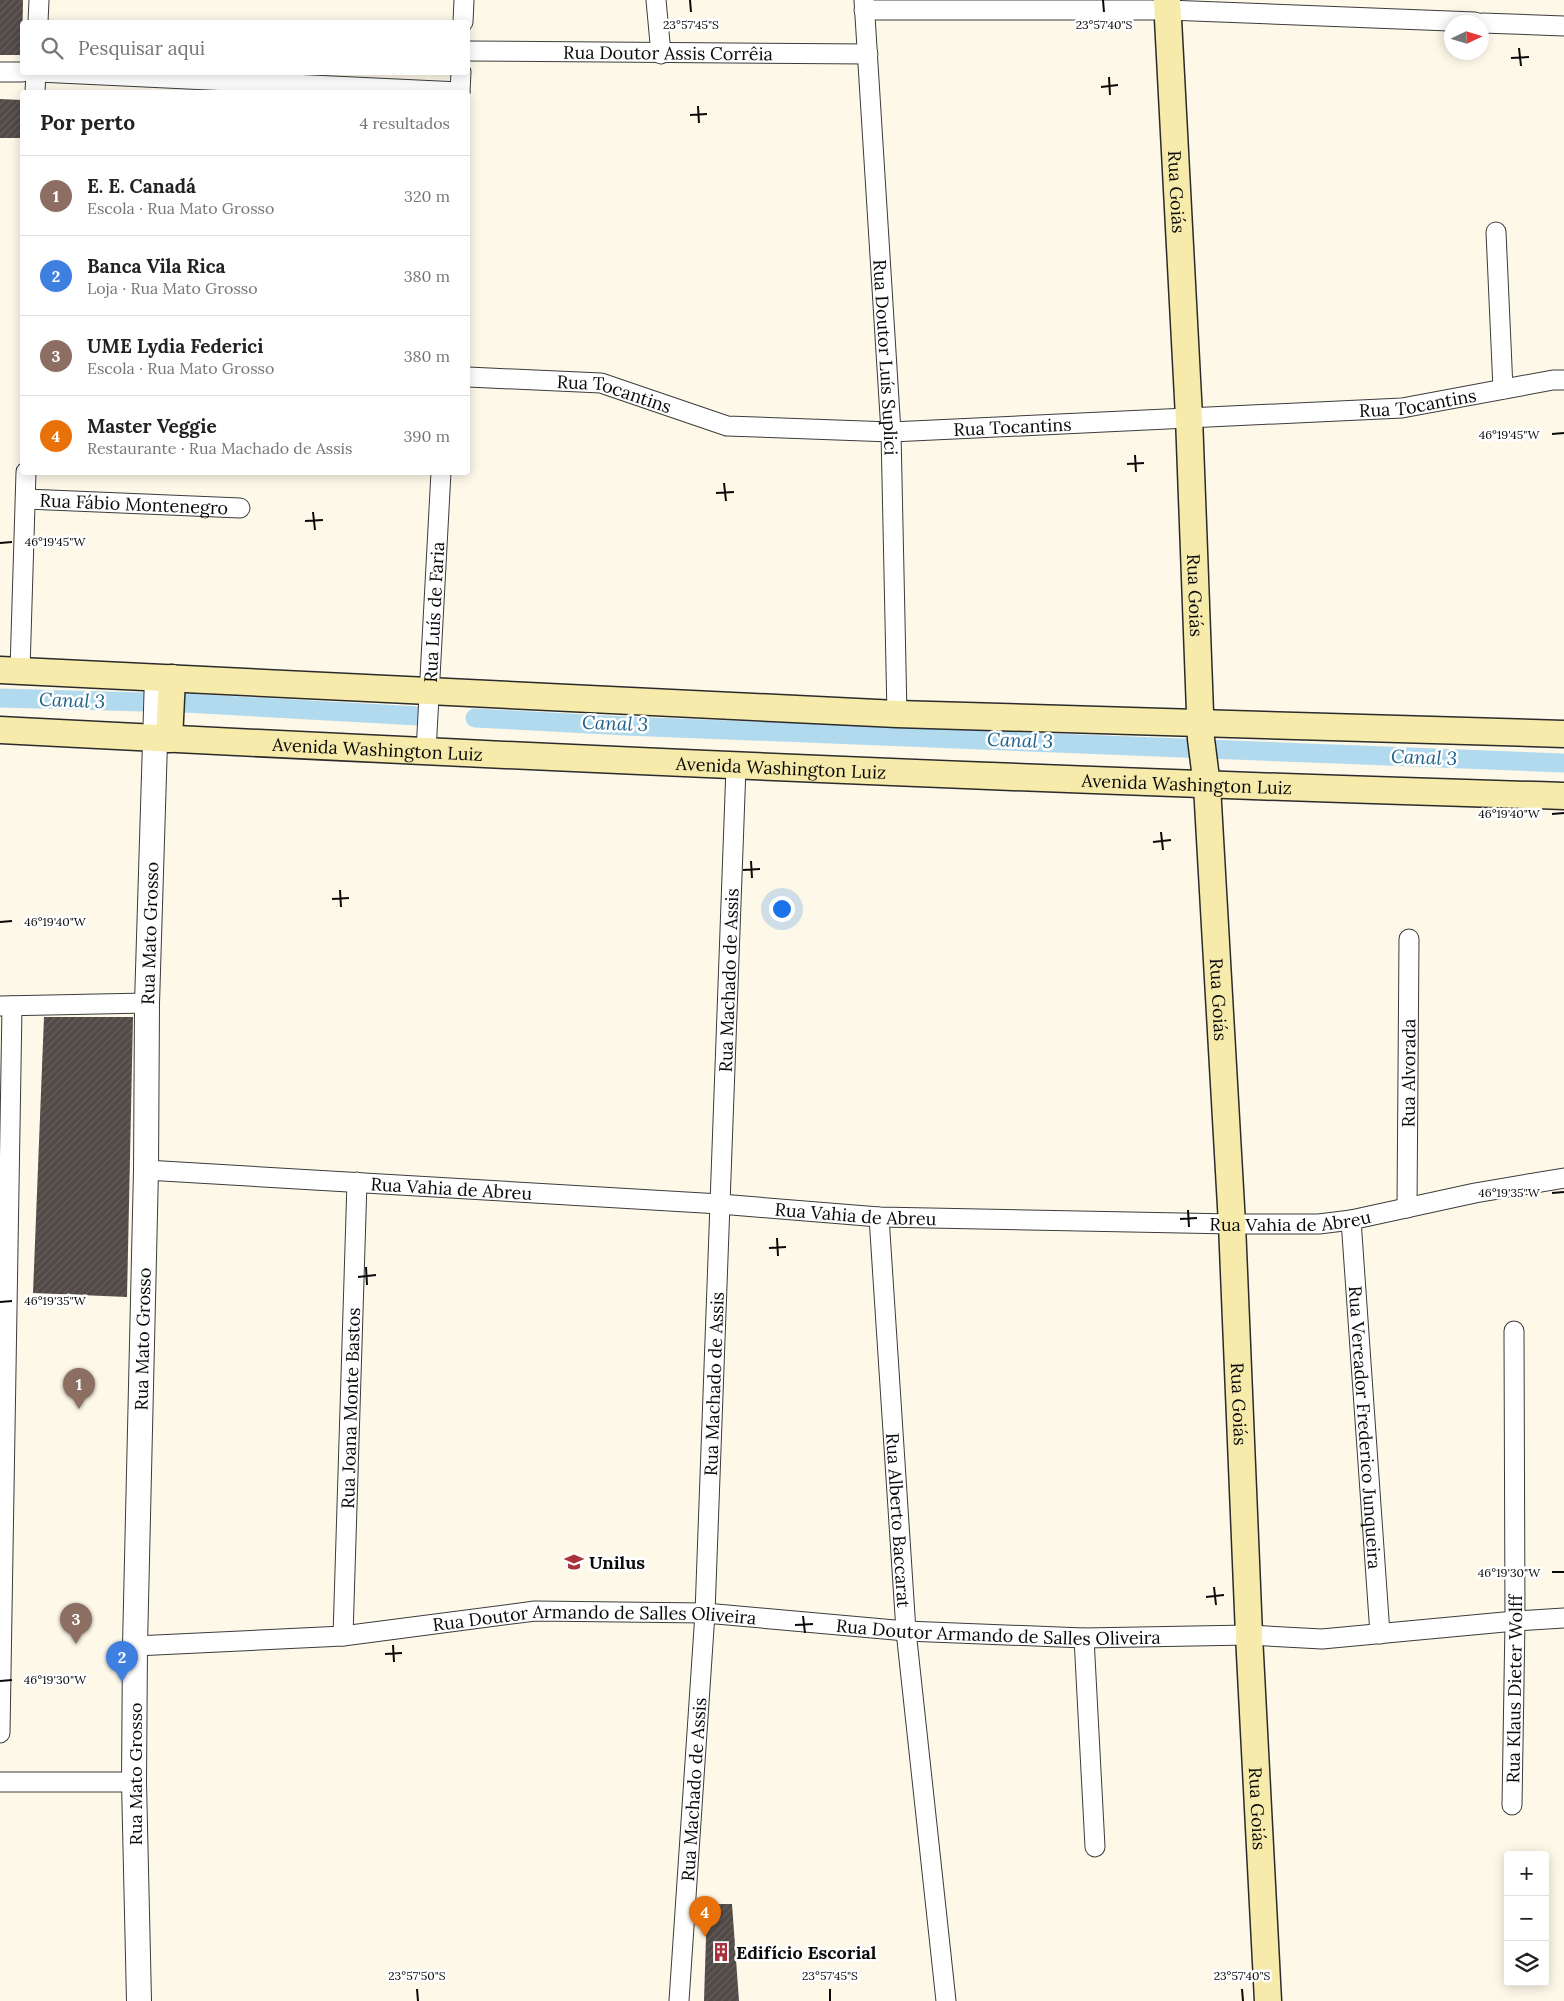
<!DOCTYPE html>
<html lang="pt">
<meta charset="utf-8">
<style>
body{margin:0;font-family:Lora,serif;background:#f2f2f2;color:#222}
.controls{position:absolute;right:15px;bottom:15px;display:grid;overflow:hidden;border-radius:5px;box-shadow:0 2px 12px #0003}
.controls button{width:45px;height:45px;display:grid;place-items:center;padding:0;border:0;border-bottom:1px solid #e0e0e0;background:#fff;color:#222;font:25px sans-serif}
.compass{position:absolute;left:1444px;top:15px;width:45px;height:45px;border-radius:50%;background:#fff;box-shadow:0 2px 12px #0003;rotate:86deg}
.you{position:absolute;left:781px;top:908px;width:18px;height:18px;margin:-12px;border:4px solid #fff;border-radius:50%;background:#1a73e8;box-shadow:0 0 0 8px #1a73e833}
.badge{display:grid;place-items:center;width:32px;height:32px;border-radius:50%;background:#a9313c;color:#fff;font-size:16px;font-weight:700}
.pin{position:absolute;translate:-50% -41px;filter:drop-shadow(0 1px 2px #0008)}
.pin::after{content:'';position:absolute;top:26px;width:18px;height:15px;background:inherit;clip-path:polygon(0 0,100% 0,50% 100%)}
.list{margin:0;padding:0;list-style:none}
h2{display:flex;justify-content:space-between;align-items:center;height:65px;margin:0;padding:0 20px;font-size:21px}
h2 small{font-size:16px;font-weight:400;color:#767676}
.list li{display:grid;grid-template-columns:32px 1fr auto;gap:15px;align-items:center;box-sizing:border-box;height:80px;padding:0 20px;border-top:1px solid #e0e0e0}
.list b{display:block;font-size:19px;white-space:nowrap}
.list p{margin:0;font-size:16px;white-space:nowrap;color:#767676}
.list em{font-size:16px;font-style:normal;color:#767676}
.icon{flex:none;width:28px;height:28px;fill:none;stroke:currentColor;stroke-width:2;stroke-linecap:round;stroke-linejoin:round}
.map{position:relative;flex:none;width:1564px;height:2001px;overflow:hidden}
.search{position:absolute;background:#fff;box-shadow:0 2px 12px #0003;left:20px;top:20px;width:450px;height:55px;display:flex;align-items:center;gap:12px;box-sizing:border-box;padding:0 18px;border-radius:5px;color:#767676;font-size:19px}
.panel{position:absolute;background:#fff;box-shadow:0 2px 12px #0003;left:20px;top:90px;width:450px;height:385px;border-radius:5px}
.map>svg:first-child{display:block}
</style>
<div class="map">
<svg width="1564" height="2001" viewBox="0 0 1564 2001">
<defs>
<pattern id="building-hatch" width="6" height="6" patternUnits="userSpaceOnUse" patternTransform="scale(1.25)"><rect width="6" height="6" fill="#514a47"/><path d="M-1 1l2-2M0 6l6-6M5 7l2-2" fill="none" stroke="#655f5d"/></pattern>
</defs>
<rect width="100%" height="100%" fill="#fdf8e8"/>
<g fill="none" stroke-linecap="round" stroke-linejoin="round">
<g stroke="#b2daee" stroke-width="19">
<path d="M0,698L144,702"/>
<path d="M184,703L418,716"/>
<path d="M475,718L626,726L1564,763"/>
</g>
</g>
<g fill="url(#building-hatch)">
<path d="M0,0H23L22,55H0Z"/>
<path d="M0,99L22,100L20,138H0Z"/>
<path d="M44,1017H133L127,1297L33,1293Z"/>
<path d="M707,1904H732L739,2001H704Z"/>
</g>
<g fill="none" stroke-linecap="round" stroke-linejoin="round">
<g stroke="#3c3c3c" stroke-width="21">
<g id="minor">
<path d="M656,0L661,54"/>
<path id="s1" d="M864,0L891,432L897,714"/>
<path d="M864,10H1167L1475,22"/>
<path d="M38,22L39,0"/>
<path d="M463,22L464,0"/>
<path d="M1482,23L1564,26"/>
<path id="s2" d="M468,51L868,54"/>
<path d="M0,72H22"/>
<path d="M38,72L460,92"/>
<path d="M35,92L36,72"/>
<path d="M460,92L461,72"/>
<path d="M1496,232L1503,389"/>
<path id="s3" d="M468,377L601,383L727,426L891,432L1402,408L1553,380H1564"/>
<path id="s4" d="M26,499L240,508"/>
<path d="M20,670L26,472"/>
<path id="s5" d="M426,752L441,472"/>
<path d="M0,1006L147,1003"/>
<path id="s6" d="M146,1170L720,1204L879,1217L1232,1224H1319L1351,1220L1475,1193L1564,1178"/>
<path id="s7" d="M1407,1208L1409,939"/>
<path id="s8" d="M879,1217L906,1631L946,2001"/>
<path id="s9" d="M1351,1220L1380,1634"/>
<path id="s10" d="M343,1636L357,1182"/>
<path d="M1084,1638L1095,1847"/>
<path id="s11" d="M135,1646L343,1636L535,1611L705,1613L906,1631L1084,1638L1249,1635L1322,1639L1515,1621L1564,1618"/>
<path d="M0,1733L12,1006"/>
<path d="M0,1782H134"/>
<path id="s12" d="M1512,1805L1515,1621L1514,1331"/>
<path id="s13" d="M679,2001L705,1613L736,767"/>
</g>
</g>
<g stroke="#3c3c3c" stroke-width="26">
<g id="tertiary">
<path id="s14" d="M139,2001L134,1782L135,1646L146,1170L147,1003L157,677"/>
</g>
</g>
<g stroke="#2b2b2b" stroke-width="29">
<g id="secondary">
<path id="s15" d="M1167,0L1189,417L1201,739L1207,786L1232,1224L1249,1635L1268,2001"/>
<path d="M0,670L897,714L1564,734"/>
<path id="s16" d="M0,730C521,757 1042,781 1564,796"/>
<path d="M169,739L172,678"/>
</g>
</g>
<use href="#minor" stroke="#fff" stroke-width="19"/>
<use href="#tertiary" stroke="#fff" stroke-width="24"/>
<use href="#secondary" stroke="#f6ebaa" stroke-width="26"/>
</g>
<path fill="none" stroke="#090909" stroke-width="2" d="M690,0L691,12M1103,0L1104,12M1519,48L1521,66M1511,58L1529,57M1109,77L1110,95M1101,87L1118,85M698,106L699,123M690,115L707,114M1552,434L1564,433M1135,455L1136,472M1127,464L1144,463M724,483L726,501M716,493L734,492M313,512L315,530M305,521L323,520M0,543L12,542M1552,814L1564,813M1161,832L1163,850M1153,842L1171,840M751,861L752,878M743,870L760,869M340,890L341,907M332,899L349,898M0,922L12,921M1552,1193L1564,1192M1188,1210L1189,1227M1180,1219L1197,1218M777,1238L778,1256M769,1248L786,1247M366,1267L367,1285M358,1277L376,1275M0,1302L12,1301M1552,1572H1564M1214,1587L1216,1605M1206,1597L1224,1595M803,1616L805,1633M795,1625L813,1624M393,1645L394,1662M385,1654L402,1653M0,1681L12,1680M417,1989L418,2001M830,1989V2001M1242,1989L1243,2001"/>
<defs>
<g id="university-bare" transform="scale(1.5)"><path d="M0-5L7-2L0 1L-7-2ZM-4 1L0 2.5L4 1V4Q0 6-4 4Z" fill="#a9313c" stroke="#fff" stroke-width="2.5" paint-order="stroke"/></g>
<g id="building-bare" transform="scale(1.5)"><path d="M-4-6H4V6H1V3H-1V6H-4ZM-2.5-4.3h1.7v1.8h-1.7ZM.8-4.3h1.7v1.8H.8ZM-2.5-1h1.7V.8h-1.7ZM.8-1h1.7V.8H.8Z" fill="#a9313c" stroke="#fff" stroke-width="2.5" paint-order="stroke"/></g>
</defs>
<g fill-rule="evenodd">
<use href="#university-bare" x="574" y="1562"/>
<use href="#building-bare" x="721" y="1952"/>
</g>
<g text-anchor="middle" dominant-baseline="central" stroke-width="5" stroke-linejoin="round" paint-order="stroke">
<g font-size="18" fill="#090909" stroke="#fff">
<text stroke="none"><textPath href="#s2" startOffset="200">Rua Doutor Assis Corrêia</textPath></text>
<text stroke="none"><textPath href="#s15" startOffset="192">Rua Goiás</textPath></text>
<text stroke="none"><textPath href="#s1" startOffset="358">Rua Doutor Luís Suplici</textPath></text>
<text stroke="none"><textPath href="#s3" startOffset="148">Rua Tocantins</textPath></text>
<text stroke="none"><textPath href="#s3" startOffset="958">Rua Tocantins</textPath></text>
<text stroke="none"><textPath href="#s3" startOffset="552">Rua Tocantins</textPath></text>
<text stroke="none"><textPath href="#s4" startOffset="108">Rua Fábio Montenegro</textPath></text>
<text stroke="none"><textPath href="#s15" startOffset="596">Rua Goiás</textPath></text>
<text stroke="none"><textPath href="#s5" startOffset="140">Rua Luís de Faria</textPath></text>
<text stroke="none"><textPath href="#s16" startOffset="378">Avenida Washington Luiz</textPath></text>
<text stroke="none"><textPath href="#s16" startOffset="782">Avenida Washington Luiz</textPath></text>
<text stroke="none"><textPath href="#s16" startOffset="1188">Avenida Washington Luiz</textPath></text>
<text stroke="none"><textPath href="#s14" startOffset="1068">Rua Mato Grosso</textPath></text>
<text stroke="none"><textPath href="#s13" startOffset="1022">Rua Machado de Assis</textPath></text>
<text stroke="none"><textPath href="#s15" startOffset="1001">Rua Goiás</textPath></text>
<text stroke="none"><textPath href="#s7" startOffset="135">Rua Alvorada</textPath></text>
<text stroke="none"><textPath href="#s6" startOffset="306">Rua Vahia de Abreu</textPath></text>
<text stroke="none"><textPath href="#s6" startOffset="711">Rua Vahia de Abreu</textPath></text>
<text stroke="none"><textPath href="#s6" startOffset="1146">Rua Vahia de Abreu</textPath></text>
<text stroke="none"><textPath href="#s14" startOffset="662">Rua Mato Grosso</textPath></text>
<text stroke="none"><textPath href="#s13" startOffset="618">Rua Machado de Assis</textPath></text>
<text stroke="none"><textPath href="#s15" startOffset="1406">Rua Goiás</textPath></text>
<text stroke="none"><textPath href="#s10" startOffset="228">Rua Joana Monte Bastos</textPath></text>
<text stroke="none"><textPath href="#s9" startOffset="208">Rua Vereador Frederico Junqueira</textPath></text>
<text stroke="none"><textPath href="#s8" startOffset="304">Rua Alberto Baccarat</textPath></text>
<text stroke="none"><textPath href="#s11" startOffset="461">Rua Doutor Armando de Salles Oliveira</textPath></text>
<text stroke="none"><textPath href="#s11" startOffset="866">Rua Doutor Armando de Salles Oliveira</textPath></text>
<text stroke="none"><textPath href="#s12" startOffset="116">Rua Klaus Dieter Wolff</textPath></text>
<text transform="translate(135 1774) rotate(-90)">Rua Mato Grosso</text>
<text stroke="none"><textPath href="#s13" startOffset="212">Rua Machado de Assis</textPath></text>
<text stroke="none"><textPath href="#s15" startOffset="1811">Rua Goiás</textPath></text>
</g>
<g font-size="18" font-weight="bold" fill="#090909" stroke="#fff" text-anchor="start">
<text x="589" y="1562">Unilus</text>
<text x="736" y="1952">Edifício Escorial</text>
</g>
<g font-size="19" font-style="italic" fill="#21628c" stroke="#fff">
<text transform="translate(72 700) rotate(2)">Canal 3</text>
<text transform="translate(615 723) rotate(2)">Canal 3</text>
<text transform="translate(1020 740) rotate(2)">Canal 3</text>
<text transform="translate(1424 757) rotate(2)">Canal 3</text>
</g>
</g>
<g font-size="12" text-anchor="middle" fill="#090909" stroke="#fff" stroke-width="5" stroke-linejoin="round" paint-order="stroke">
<text x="691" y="29">23°57'45"S</text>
<text x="1104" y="29">23°57'40"S</text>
<text x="1509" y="439">46°19'45"W</text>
<text x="55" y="546">46°19'45"W</text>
<text x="1509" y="818">46°19'40"W</text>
<text x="55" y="926">46°19'40"W</text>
<text x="1509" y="1197">46°19'35"W</text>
<text x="55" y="1305">46°19'35"W</text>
<text x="1509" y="1577">46°19'30"W</text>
<text x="55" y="1684">46°19'30"W</text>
<text x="417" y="1980">23°57'50"S</text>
<text x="830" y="1980">23°57'45"S</text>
<text x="1242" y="1980">23°57'40"S</text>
</g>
</svg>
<div class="controls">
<button>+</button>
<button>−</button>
<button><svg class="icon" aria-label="layers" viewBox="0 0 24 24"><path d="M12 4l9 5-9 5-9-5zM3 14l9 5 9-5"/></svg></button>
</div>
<svg class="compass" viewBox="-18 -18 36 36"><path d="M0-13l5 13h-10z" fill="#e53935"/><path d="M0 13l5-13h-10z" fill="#767676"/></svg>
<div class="you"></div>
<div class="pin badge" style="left:79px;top:1409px;background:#8d6e63">1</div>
<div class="pin badge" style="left:122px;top:1682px;background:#3f7fe0">2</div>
<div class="pin badge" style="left:76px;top:1644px;background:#8d6e63">3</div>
<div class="pin badge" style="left:705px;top:1937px;background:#e8710a">4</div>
<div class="search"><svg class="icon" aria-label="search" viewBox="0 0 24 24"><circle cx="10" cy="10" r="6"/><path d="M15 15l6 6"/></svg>Pesquisar aqui</div>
<section class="panel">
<h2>Por perto<small>4 resultados</small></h2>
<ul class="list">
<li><span class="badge" style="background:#8d6e63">1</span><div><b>E. E. Canadá</b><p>Escola · Rua Mato Grosso</p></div><em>320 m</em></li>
<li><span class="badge" style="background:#3f7fe0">2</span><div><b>Banca Vila Rica</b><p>Loja · Rua Mato Grosso</p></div><em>380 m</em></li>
<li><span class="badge" style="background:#8d6e63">3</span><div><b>UME Lydia Federici</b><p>Escola · Rua Mato Grosso</p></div><em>380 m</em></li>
<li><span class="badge" style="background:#e8710a">4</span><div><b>Master Veggie</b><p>Restaurante · Rua Machado de Assis</p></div><em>390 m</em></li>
</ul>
</section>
</div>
